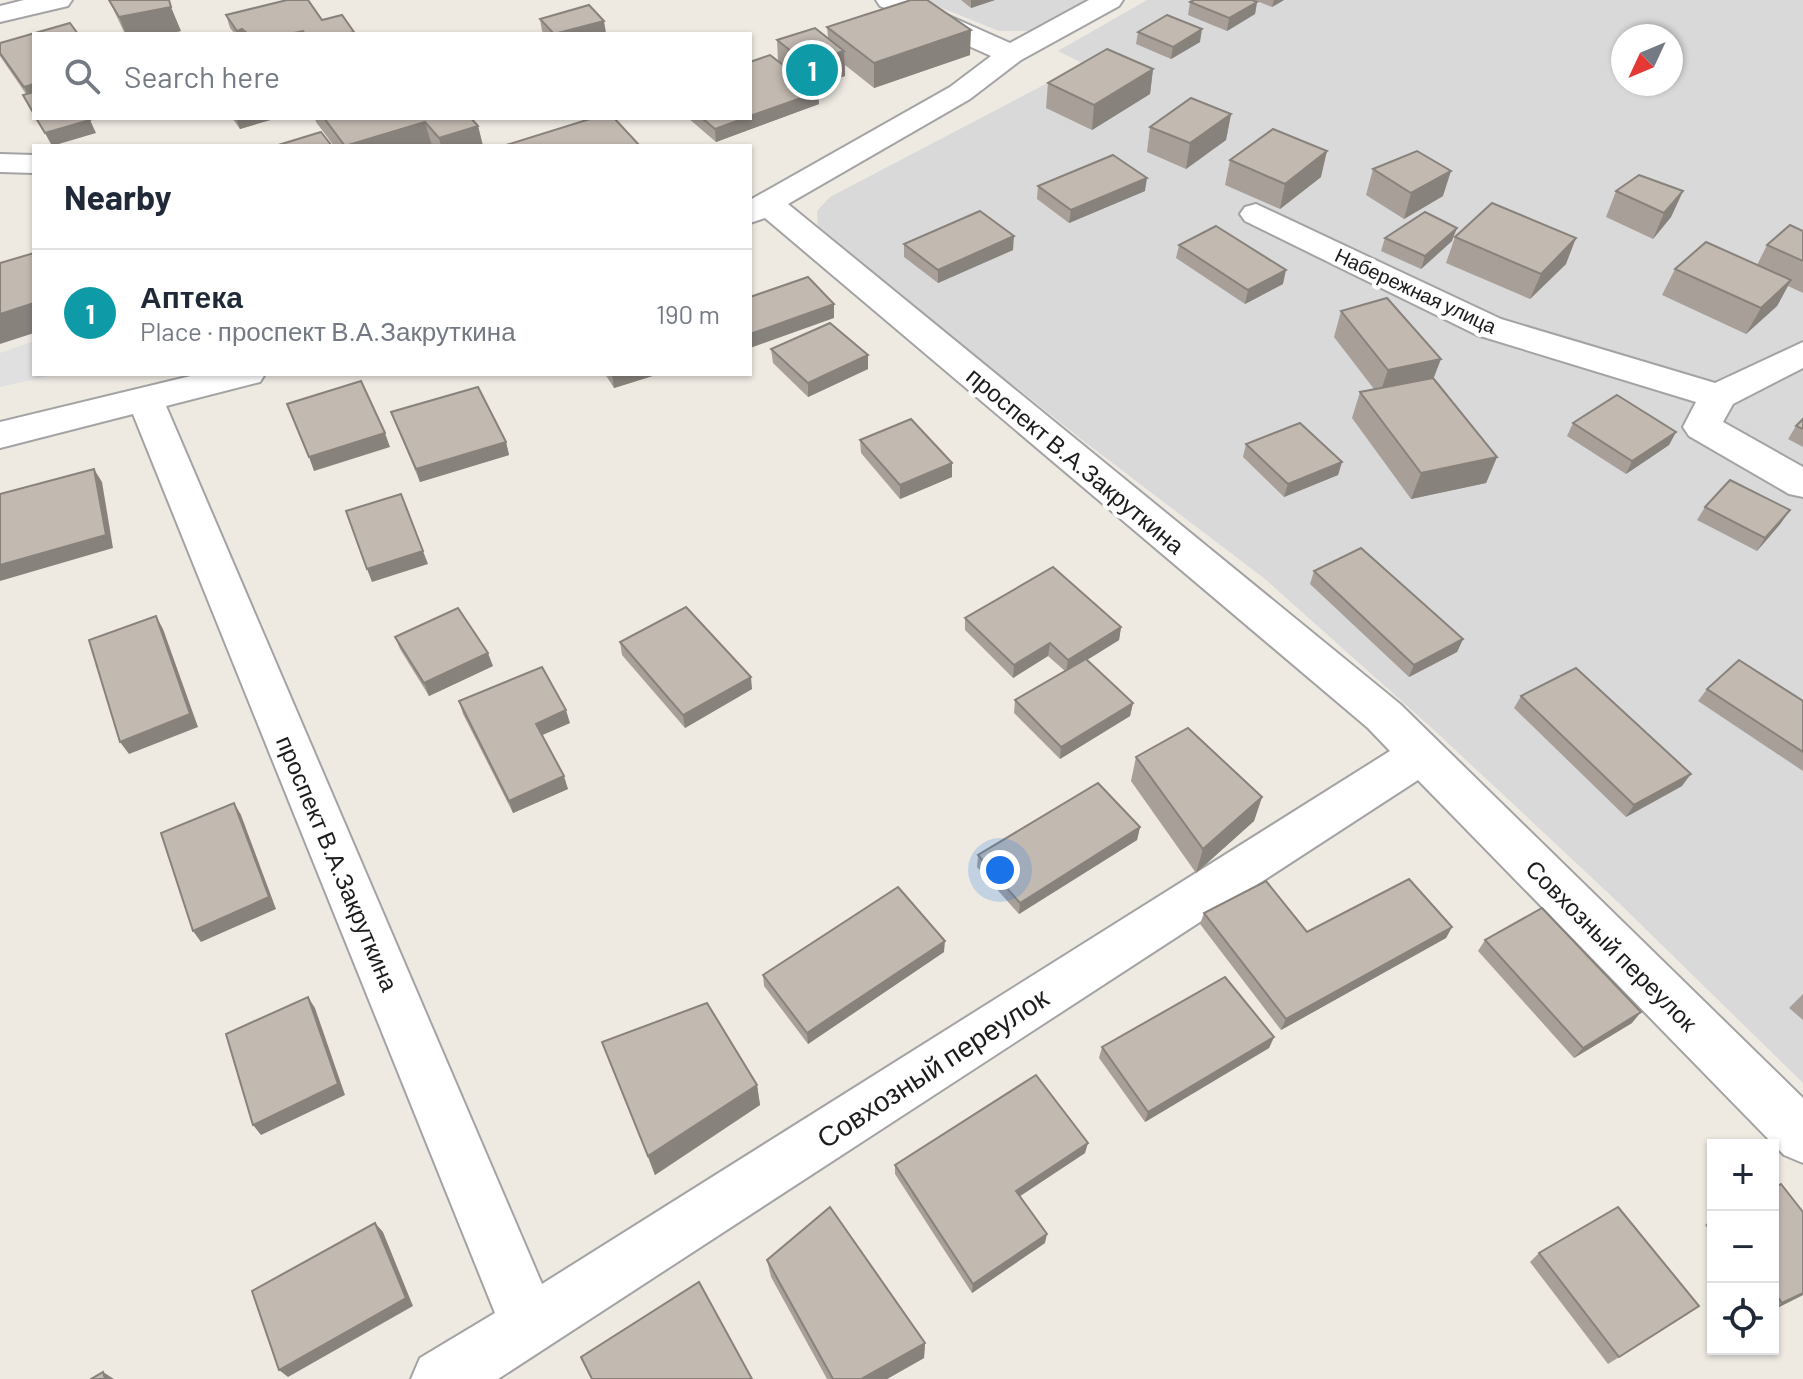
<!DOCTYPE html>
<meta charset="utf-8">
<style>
body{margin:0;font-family:Barlow,sans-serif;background:#f2f2f3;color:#1f2937}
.controls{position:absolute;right:24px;bottom:24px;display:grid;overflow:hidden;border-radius:0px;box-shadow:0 2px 6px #0004}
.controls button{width:72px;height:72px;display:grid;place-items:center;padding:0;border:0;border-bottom:2px solid #e0e1e3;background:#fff;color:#1f2937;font:40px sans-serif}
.compass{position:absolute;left:1611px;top:24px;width:72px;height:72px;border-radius:50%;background:#fff;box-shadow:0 2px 6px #0004;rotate:226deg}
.you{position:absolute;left:1000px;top:870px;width:28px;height:28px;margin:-20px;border:6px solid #fff;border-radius:50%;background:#1a73e8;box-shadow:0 0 0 12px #1a73e833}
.badge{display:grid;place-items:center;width:52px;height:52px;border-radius:50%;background:#c80000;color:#fff;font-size:26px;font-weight:700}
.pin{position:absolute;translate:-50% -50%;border:4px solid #fff;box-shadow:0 2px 8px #0006}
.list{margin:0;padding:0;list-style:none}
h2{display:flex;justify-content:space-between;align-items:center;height:104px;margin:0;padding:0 32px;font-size:34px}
h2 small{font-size:26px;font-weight:400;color:#747a83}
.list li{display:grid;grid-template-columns:52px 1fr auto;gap:24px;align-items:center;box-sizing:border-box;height:128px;padding:0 32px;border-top:2px solid #e0e1e3}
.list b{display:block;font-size:30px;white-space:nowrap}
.list p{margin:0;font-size:26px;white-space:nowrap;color:#747a83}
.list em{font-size:26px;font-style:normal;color:#747a83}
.icon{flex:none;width:44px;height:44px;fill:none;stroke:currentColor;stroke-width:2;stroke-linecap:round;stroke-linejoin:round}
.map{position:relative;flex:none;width:1803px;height:1379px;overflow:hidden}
.search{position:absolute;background:#fff;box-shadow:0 2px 6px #0004;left:32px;top:32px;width:720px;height:88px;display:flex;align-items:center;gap:20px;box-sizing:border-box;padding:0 28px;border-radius:0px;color:#747a83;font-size:30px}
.panel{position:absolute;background:#fff;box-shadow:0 2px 6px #0004;left:32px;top:144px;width:720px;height:232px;border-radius:0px}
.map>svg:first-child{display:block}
</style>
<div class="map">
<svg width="1803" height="1379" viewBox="0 0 1803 1379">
<rect width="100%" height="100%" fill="#eeeae2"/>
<g fill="#dad9d9" fill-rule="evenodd">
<path d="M922,0H1086L1032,31H999Z"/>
<path d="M1147,0H1803V1083L1621,905L1434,730L1265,579L1086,443L818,230L817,211L830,197L1084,64L1058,51ZM1623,36H1671V84H1623Z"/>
</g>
<path fill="#e0e0e0" d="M34,341V374H58L0,387V353Z"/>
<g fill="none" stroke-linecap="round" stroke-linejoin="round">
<g stroke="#a3a3a3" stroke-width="4">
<g id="minor">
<path d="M24,0H72L68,6L0,22V6Z"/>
<path d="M876,0H913L1010,43L1089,0H1123L1119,6L1021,60L970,99L788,204L1400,704L1803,1098V1163L1784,1155L1418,780L498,1379H411L420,1358L495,1313L133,414L0,448V422L199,374H265L260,382L166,406L542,1284L1390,751L1368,728L765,218L750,223V200L950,87L991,56L880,6Z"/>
<path d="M0,154L34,155V173L0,172Z"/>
<path d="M1256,204L1501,319L1715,383L1803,342V368L1733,404L1723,422L1803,467V497L1789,494L1689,436L1683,427L1696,402L1477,335L1245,221L1240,214L1245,207Z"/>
</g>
</g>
<use href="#minor" fill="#fff" fill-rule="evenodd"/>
</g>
<g fill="#a79f98">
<path d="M109,0L181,31L167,34H125Z"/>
<path d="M961,0H995L971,8Z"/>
<path d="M1254,0H1284L1272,7Z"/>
<path d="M1190,2H1257L1255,14L1227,31L1188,15Z"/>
<path d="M226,15L322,20L355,34H235L230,28Z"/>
<path d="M540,19L606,33L545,34L542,31Z"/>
<path d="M827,27L970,55L874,88L845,65V76L812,87L818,92L819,104L716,142L688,118H750L778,61L777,40L828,38Z"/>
<path d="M1138,32L1200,42L1171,59L1136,44Z"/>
<path d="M34,34V116L23,95L26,94L0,56V43Z"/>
<path d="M1153,69L1150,94L1092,130L1046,108L1048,83Z"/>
<path d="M1231,114L1226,140L1186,169L1147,152L1150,127Z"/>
<path d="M232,118H277L240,129Z"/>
<path d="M315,118H471L478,126L483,146H334L316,122Z"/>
<path d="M1230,160L1321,177L1280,209L1225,185Z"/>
<path d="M1373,169L1443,196L1404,219L1366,195Z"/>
<path d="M1038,186L1145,191L1069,223L1037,199Z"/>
<path d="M1616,191H1683L1671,217L1653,239L1606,217Z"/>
<path d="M1803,231V293L1788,286L1777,306L1746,334L1662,295L1675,269L1757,265L1767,245Z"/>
<path d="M1455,237L1566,264L1530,299L1446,263Z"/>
<path d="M1385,238L1452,241L1421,269L1381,251Z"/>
<path d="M904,244L1013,250L938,283L904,257Z"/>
<path d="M1179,245L1283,284L1245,304L1176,258Z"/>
<path d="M1341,311L1434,379L1497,457L1486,483L1411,499L1352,418L1360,392L1374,389L1334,337Z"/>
<path d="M771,349L868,355V369L808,397L773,363Z"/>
<path d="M605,374H659L614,388Z"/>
<path d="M391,412L506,442L509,455L420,482Z"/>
<path d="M1803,419V447L1788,439L1796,426Z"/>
<path d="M1573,423L1676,432L1669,445L1626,474L1567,436Z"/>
<path d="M860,440L952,463V477L900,499L861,453Z"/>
<path d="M1246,444L1342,462L1338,475L1284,497L1243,457Z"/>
<path d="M1705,507L1781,523L1757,551L1697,520Z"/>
<path d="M1314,571L1463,639L1457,652L1409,677L1310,584Z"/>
<path d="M965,618L1121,627L1119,640L1087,660L1133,703L1130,716L1060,759L1014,713L1015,700L1065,671L1048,656L1013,678L965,630Z"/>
<path d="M395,637L493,666L429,696L400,649Z"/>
<path d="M620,642L752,689L685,728L622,655Z"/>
<path d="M1707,689L1803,701V771L1698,701Z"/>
<path d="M1521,696L1682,786L1626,817L1514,708Z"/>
<path d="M459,701L570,723L542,735L568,789L513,813L463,714Z"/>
<path d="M1136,757L1262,797L1254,821L1196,873L1131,781Z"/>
<path d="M1140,827L1137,840L1019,914L977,867L978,855Z"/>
<path d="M1204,913L1307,932L1452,927L1446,938L1281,1030L1200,924Z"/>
<path d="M1485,940L1632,1023L1574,1058L1478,951Z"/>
<path d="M944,952L808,1044L764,986L763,975Z"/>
<path d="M1803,994V1020L1789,1008Z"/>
<path d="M1274,1037L1269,1048L1145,1122L1099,1058L1102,1047Z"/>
<path d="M602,1042L757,1085L760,1105L655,1175Z"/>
<path d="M1085,1153L1020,1196L1045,1243L972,1293L895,1174V1165Z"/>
<path d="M1773,1188L1803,1295L1773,1310Z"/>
<path d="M1713,1218V1236L1705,1225Z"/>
<path d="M1539,1253L1688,1314L1608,1364L1530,1262Z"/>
<path d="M767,1260L925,1343L924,1358L887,1379H827L771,1277Z"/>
</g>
<g fill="#88827c">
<path d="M971,0H995L971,8Z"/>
<path d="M1274,0H1284L1272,7Z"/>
<path d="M1257,2L1255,14L1227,31L1229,18Z"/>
<path d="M171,7L181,31L167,34H126L119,17Z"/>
<path d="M604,21L606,33L602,34H554Z"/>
<path d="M242,29L244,34H238L237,31Z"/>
<path d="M1202,29L1200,42L1171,59L1173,47Z"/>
<path d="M971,30L970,55L874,88V63Z"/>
<path d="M844,51L845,76L808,88L806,63Z"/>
<path d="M1153,69L1150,94L1092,130L1094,105Z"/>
<path d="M34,84V99L30,100L24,87Z"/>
<path d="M818,92L819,104L716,142L715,129L745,118H750V116Z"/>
<path d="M1231,114L1226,140L1186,169L1190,143Z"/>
<path d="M236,118H277L240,129Z"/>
<path d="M90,120L96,133L52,146L45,133Z"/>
<path d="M425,122L432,146H346Z"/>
<path d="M478,126L483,146H441L439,138Z"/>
<path d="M1327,151L1321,177L1280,209L1285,184Z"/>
<path d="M1451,171L1443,196L1404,219L1411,193Z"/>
<path d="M1147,178L1145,191L1069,223L1071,210Z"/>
<path d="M1683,191L1671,217L1653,239L1664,213Z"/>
<path d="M1457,228L1452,241L1421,269L1425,256Z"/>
<path d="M1014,236L1013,250L938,283V270Z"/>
<path d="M1576,238L1566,264L1530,299L1541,274Z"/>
<path d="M1286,270L1283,284L1245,304L1248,290Z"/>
<path d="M1791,280L1777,306L1746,334L1761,308Z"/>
<path d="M34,303V333L0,344V314Z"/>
<path d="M834,304V318L750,348V334Z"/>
<path d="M868,355V369L808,397V383Z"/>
<path d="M1441,359L1431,385L1379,396L1388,370Z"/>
<path d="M615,374H659L614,388L612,375Z"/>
<path d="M1676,432L1669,445L1626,474L1632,461Z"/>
<path d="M385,433L390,447L314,471L309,457Z"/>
<path d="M506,442L509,455L420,482L416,469Z"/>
<path d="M1497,457L1486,483L1411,499L1421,473Z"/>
<path d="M1342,462L1338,475L1284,497L1288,484Z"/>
<path d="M952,463V477L900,499V485Z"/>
<path d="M94,469L102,482L113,548L0,581V565Z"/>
<path d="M1790,510L1781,523L1757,551L1765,538Z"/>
<path d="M423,551L428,564L372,582L367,569Z"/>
<path d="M156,616L163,629L198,727L129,754L120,742Z"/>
<path d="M1121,627L1119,640L1066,673L1068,660Z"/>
<path d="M1463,639L1457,652L1409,677L1414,665Z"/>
<path d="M1050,643L1048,656L1013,678L1014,665Z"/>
<path d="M488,653L493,666L429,696L424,683Z"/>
<path d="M751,677L752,689L685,728L683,715Z"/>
<path d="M1133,703L1130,716L1060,759L1061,747Z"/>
<path d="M566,710L570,723L540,736L536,724Z"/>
<path d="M1691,774L1682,786L1626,817L1634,805Z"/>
<path d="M564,776L568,789L513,813L509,801Z"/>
<path d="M1262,797L1254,821L1196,873L1203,849Z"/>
<path d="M234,803L241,815L276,909L201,942L193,931Z"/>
<path d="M1140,827L1137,840L1019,914L1020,903Z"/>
<path d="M1452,927L1446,938L1281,1030L1286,1019Z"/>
<path d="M945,941L944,952L808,1044L807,1033Z"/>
<path d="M308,997L315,1008L345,1095L261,1135L253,1125Z"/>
<path d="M1641,1012L1632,1023L1574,1058L1583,1048Z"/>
<path d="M1274,1037L1269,1048L1145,1122L1148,1112Z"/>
<path d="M757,1085L760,1105L655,1175L648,1156Z"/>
<path d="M1088,1143L1085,1153L1014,1200L1016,1191Z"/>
<path d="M375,1223L383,1232L413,1306L288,1377L279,1370Z"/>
<path d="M1047,1234L1045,1243L972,1293L973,1284Z"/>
<path d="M1803,1293V1295L1773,1310L1782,1303Z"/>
<path d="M925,1343L924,1358L887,1379H861Z"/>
<path d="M103,1372L114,1379H105Z"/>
</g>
<g fill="#c2b9b1" stroke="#88827c" stroke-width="2">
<path d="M109,0H169L171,7L119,17Z"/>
<path d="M287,0H308L322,20L342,15L354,32L345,34H305L303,31L289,34H248L242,29L237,31L226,15Z"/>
<path d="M911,0H927L971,30L874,63L827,27Z"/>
<path d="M1194,0H1252L1257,2L1229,18L1190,2Z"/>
<path d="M589,5L604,21L554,34L540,19Z"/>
<path d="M1167,15L1202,29L1173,47L1138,32Z"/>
<path d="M70,23L78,34H34V84L24,87L0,53V43Z"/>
<path d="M815,28L844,51L806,63L777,40Z"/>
<path d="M1107,49L1153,69L1094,105L1048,83Z"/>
<path d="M770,55L818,92L750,116V62Z"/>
<path d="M34,92V114L23,95Z"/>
<path d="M1191,98L1231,114L1190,143L1150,127Z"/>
<path d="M36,118H89L90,120L45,133Z"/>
<path d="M324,118H471L478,126L439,138L425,122L345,146Z"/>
<path d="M593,118H614L640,146H503Z"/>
<path d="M702,118H745L715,129Z"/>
<path d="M1273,129L1327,151L1285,184L1230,160Z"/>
<path d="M321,132L332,146H275Z"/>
<path d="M1417,151L1451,171L1411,193L1373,169Z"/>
<path d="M1113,155L1147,178L1071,210L1038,186Z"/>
<path d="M1639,175L1683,191L1664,213L1616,191Z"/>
<path d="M1492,203L1576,238L1541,274L1455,237Z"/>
<path d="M980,211L1014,236L938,270L904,244Z"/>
<path d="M1425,212L1457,228L1425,256L1385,238Z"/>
<path d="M1790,225L1803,231V261L1767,245Z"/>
<path d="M1216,226L1286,270L1248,290L1179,245Z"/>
<path d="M1706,242L1791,280L1761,308L1675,269Z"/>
<path d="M34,253V303L0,314V263Z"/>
<path d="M808,277L834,304L750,334V297Z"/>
<path d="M1387,298L1441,359L1388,370L1341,311Z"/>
<path d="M830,323L868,355L808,383L771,349Z"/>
<path d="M1433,378L1497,457L1421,473L1360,392Z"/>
<path d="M361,381L385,433L309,457L287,404Z"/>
<path d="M478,387L506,442L416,469L391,412Z"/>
<path d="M1617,395L1676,432L1632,461L1573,423Z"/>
<path d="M911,419L952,463L900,485L860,440Z"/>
<path d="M1803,419V429L1796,426Z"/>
<path d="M1300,423L1342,462L1288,484L1246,444Z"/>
<path d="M94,469L106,535L0,565V494Z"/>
<path d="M1730,480L1790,510L1765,538L1705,507Z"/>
<path d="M401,494L423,551L367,569L346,511Z"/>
<path d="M1361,548L1463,639L1414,665L1314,571Z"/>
<path d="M1053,567L1121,627L1068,660L1050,643L1014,665L965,618Z"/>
<path d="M686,607L751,677L683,715L620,642Z"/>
<path d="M458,608L488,653L424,683L395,637Z"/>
<path d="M156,616L190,714L120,742L89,640Z"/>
<path d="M1086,659L1133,703L1061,747L1015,700Z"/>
<path d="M1739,660L1803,701V752L1707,689Z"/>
<path d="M542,667L566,710L536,724L564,776L509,801L459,701Z"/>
<path d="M1576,668L1691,774L1634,805L1521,696Z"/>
<path d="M1188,728L1262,797L1203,849L1136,757Z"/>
<path d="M1098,783L1140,827L1020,903L978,855Z"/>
<path d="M234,803L269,897L193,931L161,833Z"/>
<path d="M1409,879L1452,927L1286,1019L1204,913L1266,881L1307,932Z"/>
<path d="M898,887L945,941L807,1033L763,975Z"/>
<path d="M1542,908L1641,1012L1583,1048L1485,940Z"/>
<path d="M1225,977L1274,1037L1148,1112L1102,1047Z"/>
<path d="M308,997L338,1084L253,1125L226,1034Z"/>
<path d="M707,1003L757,1085L648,1156L602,1042Z"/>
<path d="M1036,1075L1088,1143L1016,1191L1047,1234L973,1284L895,1165Z"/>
<path d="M1781,1184L1803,1212V1293L1782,1303L1773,1291V1188Z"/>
<path d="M830,1207L925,1343L861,1379H833L767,1260Z"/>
<path d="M1618,1207L1699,1306L1619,1357L1539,1253Z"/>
<path d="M375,1223L406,1298L279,1370L252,1291Z"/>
<path d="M699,1282L752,1379H592L581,1357Z"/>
<path d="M103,1372L105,1379H91Z"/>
</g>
<g text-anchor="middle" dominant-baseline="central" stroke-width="8" stroke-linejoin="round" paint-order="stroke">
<g font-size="20" fill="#1c1c1c" stroke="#fff">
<text transform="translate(1416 290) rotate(25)">Набережная улица</text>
</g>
<g font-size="24" fill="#1c1c1c" stroke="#fff">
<text transform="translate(1076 460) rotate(40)">проспект В.А.Закруткина</text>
<text transform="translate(338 863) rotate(67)">проспект В.А.Закруткина</text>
<text transform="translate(1612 945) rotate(45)">Совхозный переулок</text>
</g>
<g font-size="28" fill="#1c1c1c" stroke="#fff">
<text transform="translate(932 1067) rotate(-33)">Совхозный переулок</text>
</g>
</g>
</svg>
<div class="controls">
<button>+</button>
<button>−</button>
<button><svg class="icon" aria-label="locate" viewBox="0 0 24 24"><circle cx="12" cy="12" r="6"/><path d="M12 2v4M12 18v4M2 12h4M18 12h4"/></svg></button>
</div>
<svg class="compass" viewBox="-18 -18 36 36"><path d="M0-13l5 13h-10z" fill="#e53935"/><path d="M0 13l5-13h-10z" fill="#747a83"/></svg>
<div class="you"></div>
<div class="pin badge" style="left:812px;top:70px;background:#0f9aa8">1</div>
<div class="search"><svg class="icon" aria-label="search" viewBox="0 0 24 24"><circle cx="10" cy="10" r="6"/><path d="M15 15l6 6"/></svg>Search here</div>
<section class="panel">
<h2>Nearby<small></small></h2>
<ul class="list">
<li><span class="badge" style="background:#0f9aa8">1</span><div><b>Аптека</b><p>Place · проспект В.А.Закруткина</p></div><em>190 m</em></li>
</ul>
</section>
</div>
